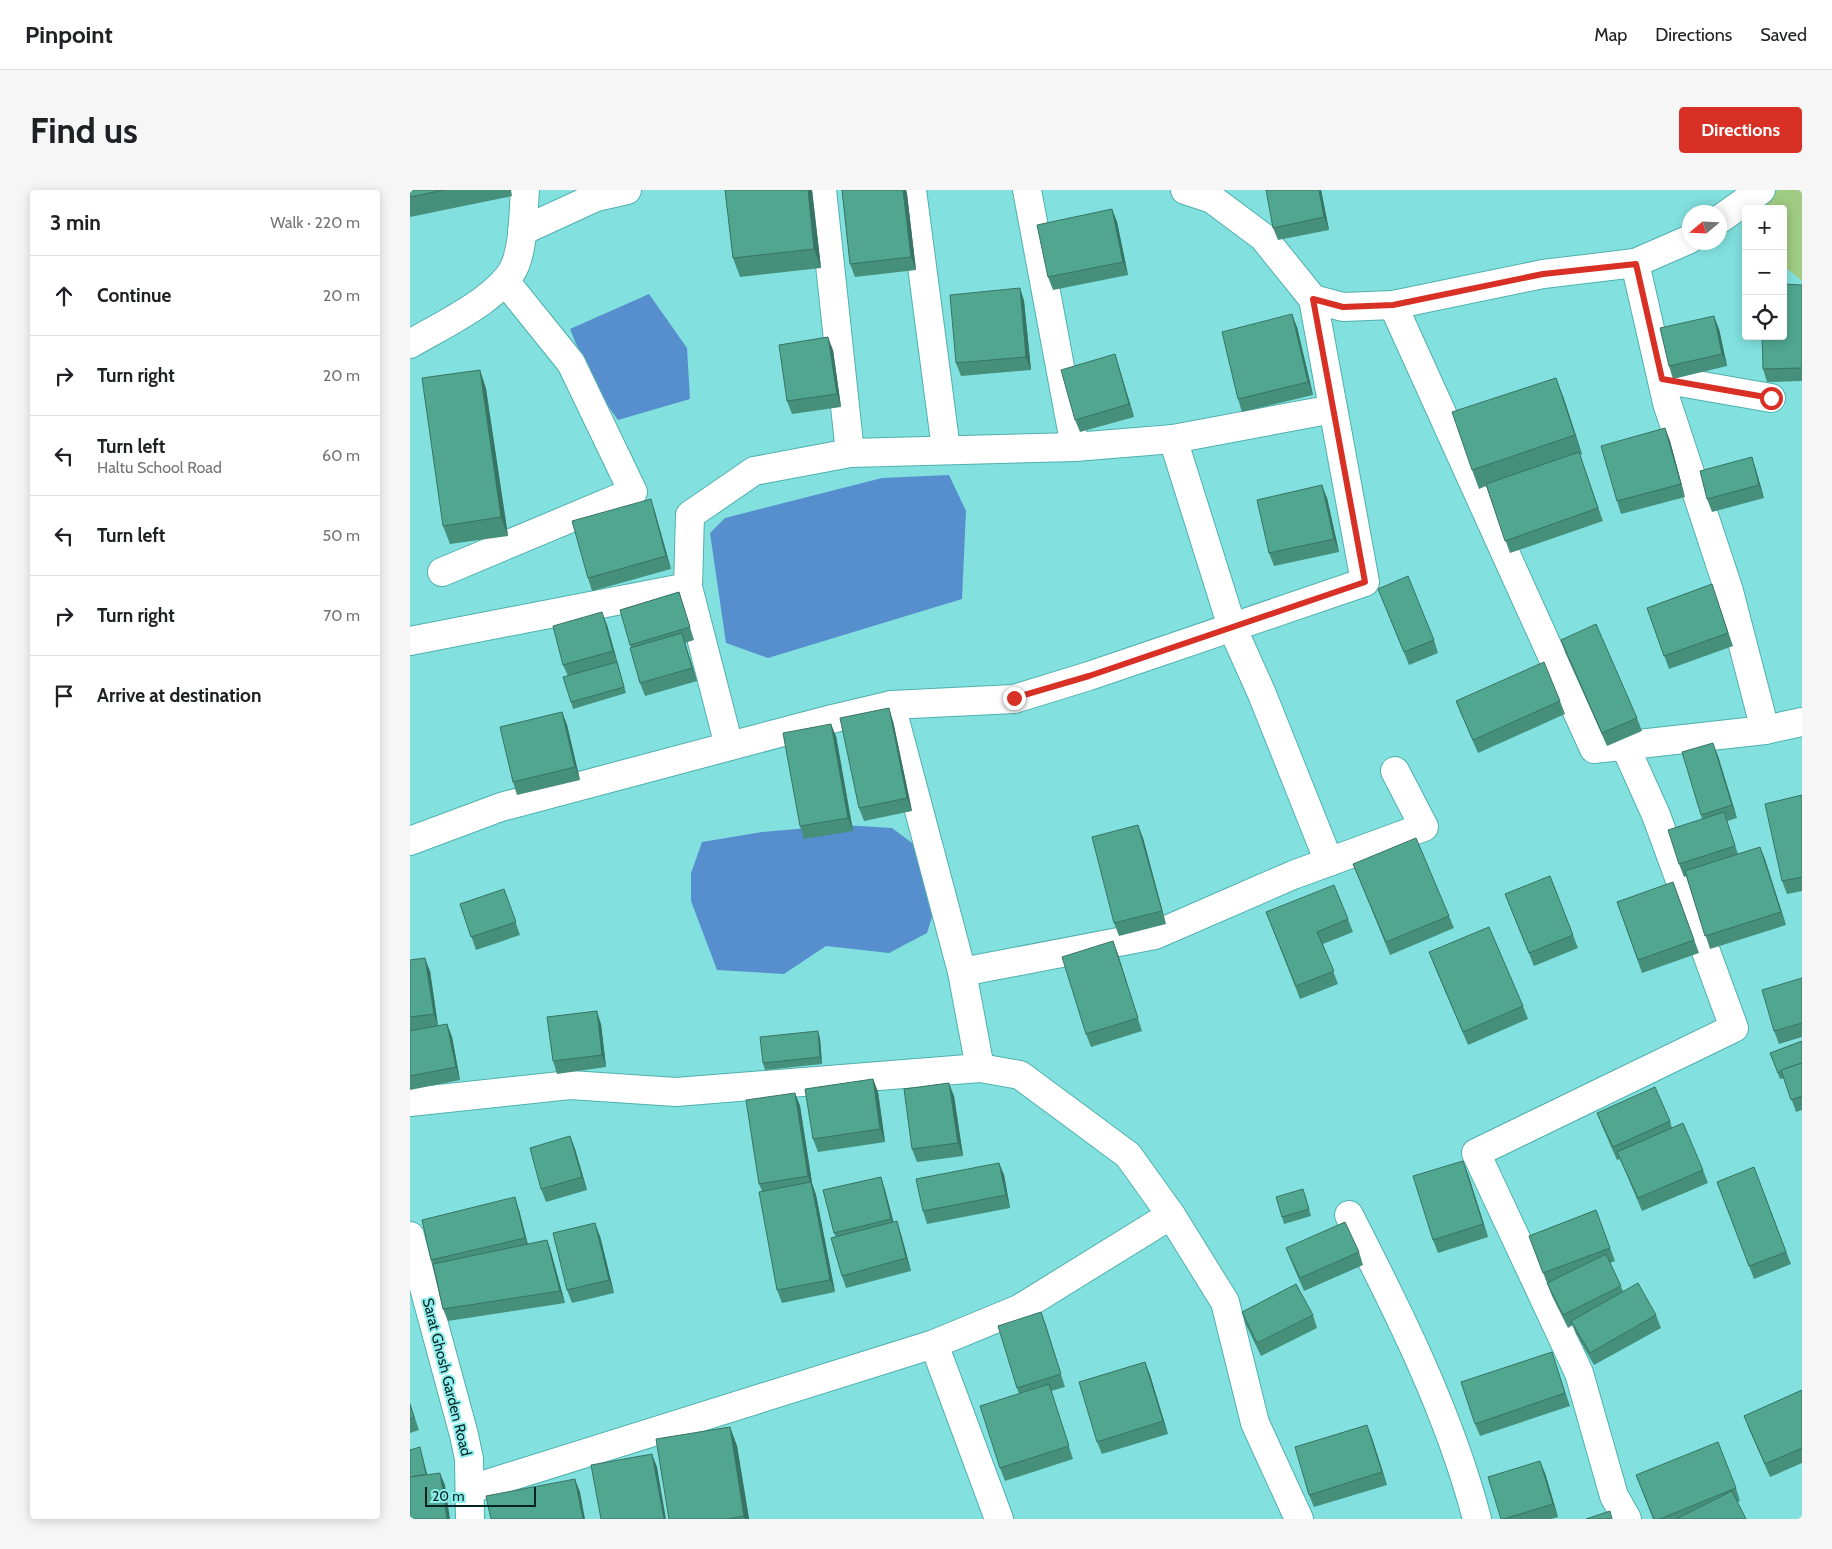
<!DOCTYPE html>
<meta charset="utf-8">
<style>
body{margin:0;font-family:Cabin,sans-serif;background:#f6f6f6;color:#202124}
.controls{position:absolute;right:15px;top:15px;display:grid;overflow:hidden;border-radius:5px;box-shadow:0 2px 12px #0003}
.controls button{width:45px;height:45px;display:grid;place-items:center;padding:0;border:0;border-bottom:1px solid #e0e0e0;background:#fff;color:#202124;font:25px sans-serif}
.compass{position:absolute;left:1272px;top:15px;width:45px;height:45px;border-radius:50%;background:#fff;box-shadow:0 2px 12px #0003;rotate:251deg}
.scale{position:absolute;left:15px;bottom:12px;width:111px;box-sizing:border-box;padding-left:5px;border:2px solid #052525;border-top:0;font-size:14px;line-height:18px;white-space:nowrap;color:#052525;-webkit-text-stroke:4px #8fefec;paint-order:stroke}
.stop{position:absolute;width:15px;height:15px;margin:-11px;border:4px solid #d93025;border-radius:50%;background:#fff}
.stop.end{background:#d93025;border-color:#fff;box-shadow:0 1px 5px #0008}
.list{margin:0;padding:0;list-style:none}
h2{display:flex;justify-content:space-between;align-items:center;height:65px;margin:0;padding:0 20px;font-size:21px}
h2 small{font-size:16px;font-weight:400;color:#757577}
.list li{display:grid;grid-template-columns:32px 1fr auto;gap:15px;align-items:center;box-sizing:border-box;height:80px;padding:0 20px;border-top:1px solid #e0e0e0}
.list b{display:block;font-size:19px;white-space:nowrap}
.list p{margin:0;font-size:16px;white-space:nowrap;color:#757577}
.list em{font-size:16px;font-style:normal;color:#757577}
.icon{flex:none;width:28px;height:28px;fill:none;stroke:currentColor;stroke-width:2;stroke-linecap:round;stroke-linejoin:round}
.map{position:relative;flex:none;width:1392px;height:1329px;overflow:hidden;border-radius:5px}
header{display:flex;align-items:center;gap:30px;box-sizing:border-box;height:70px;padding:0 25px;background:#fff;border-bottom:1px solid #e0e0e0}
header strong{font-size:24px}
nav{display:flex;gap:28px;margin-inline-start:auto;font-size:18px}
.intro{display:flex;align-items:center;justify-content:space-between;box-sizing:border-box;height:120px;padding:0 30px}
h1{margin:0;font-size:35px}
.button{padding:12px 22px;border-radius:5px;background:#d93025;color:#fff;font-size:18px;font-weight:700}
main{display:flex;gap:30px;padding:0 30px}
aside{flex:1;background:#fff;border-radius:5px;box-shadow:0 2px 12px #0003}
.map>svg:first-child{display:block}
</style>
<header>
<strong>Pinpoint</strong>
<nav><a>Map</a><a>Directions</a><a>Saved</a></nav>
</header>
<div class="intro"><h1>Find us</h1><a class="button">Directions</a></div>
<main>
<aside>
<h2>3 min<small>Walk · 220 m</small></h2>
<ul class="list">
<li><svg class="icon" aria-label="ahead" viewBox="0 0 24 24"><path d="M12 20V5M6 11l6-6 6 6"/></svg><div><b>Continue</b></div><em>20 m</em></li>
<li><svg class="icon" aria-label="right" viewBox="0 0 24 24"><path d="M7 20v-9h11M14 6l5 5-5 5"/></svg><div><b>Turn right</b></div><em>20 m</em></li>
<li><svg class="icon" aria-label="left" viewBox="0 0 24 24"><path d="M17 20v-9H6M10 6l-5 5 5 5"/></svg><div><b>Turn left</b><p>Haltu School Road</p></div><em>60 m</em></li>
<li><svg class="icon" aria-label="left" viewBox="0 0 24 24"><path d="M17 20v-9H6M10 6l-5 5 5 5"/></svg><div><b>Turn left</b></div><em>50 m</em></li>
<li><svg class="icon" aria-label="right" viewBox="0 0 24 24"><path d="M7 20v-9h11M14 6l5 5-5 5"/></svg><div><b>Turn right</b></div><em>70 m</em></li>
<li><svg class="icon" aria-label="arrive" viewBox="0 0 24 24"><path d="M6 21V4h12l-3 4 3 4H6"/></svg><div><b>Arrive at destination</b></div></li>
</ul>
</aside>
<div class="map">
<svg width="1392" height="1329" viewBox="0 0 1392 1329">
<rect width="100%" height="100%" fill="#82e1df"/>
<path fill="#a0cb82" d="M1368,0H1392V91L1373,75V19H1349Z"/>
<g fill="#578ece">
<path d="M239,104L277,158L280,209L208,230L183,195L160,139Z"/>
<path d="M539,285L556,321L552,409L358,468L316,453L300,343L315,328L472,288Z"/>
<path d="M433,635L482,638L537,679L517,743L479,763L416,756L374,784L307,780L281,711V683L292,652L352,642Z"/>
</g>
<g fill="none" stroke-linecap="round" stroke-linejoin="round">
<g stroke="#4fb0ae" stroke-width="30">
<g id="minor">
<path d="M412,0L440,263"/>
<path d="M502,0L536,259"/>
<path d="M617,0L665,257"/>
<path d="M775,0L802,9L853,47L903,109L933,117L983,115L1133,84L1225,73L1280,49"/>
<path d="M1310,29L1351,0"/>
<path d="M112,41L186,7L217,0"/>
<path d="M1225,73L1257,213L1319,401L1355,540"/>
<path d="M983,115L1184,559L1355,540L1392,532"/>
<path d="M1252,189L1361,208"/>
<path d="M32,382L223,302L161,173L95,91"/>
<path d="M0,451L278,397"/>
<path d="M481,515L552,782"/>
<path d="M319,556L278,397L280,325L344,281L440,263L665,257L763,249"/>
<path d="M1215,556L1246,625L1324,838L1066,963L1169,1183L1204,1306L1217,1329"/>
<path d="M0,651L91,617L422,529L481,515L604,509L679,486L955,392L903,109"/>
<path d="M919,672L852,504L822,437L763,249L923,219"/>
<path d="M570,878L610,885L718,965L761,1025L815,1112L845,1233L889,1329"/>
<path d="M0,912L160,895L266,902L570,878L552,782L745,745L883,685L1014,637L985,581"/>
<path d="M939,1025C989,1123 1039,1222 1067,1329"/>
<path d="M524,1154L589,1329"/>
<path d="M61,1299L524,1154L609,1119L761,1025"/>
</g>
</g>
<g stroke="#4fb0ae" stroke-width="30">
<path id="tertiary" d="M0,1046L54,1245L59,1269L60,1329"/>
</g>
<g stroke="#4fb0ae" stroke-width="30">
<path id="secondary" d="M0,154C30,136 94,107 106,73C114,50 113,24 115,0"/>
</g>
<use href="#minor" stroke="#fff" stroke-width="28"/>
<use href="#tertiary" stroke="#fff" stroke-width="28"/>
<use href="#secondary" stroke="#fff" stroke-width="28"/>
</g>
<g fill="#458f7b">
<path d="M0,0H101L102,6L0,27Z"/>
<path d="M315,0H402L411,78L330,87L323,68Z"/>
<path d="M432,0H496L497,4L506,80L445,87L440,74Z"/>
<path d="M911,0L919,40L868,50L863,38Z"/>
<path d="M702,19L707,32L718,85L643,100L638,87Z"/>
<path d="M1392,95V191L1357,192L1353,179Z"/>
<path d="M610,98L614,111L621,180L551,186L546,173Z"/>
<path d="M887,137L903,205L832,222L828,209Z"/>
<path d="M1309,139L1317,176L1263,189L1259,176Z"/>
<path d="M423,160L431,217L382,224L377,211Z"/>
<path d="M705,164L709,177L724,227L670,242L665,230Z"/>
<path d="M70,180L76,199L98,346L40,354L33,336Z"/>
<path d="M1153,206L1172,264L1170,265L1193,331L1100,363L1076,296L1069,299L1062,280Z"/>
<path d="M1255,238L1260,251L1275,307L1211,324L1207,311Z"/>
<path d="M1342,267L1346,280L1354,308L1302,322L1297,309Z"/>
<path d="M917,308L929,362L864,376L859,363Z"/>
<path d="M245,322L261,379L182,401L178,388Z"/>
<path d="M1302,394L1323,456L1259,479L1237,418Z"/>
<path d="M968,399L1024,450L1028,463L999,475Z"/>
<path d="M269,402L284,450L275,453L287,491L235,506L230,493L221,458L210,420Z"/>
<path d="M197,435L216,503L163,519L161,512L158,486L153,475Z"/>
<path d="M1151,450L1227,528L1232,541L1197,556L1155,462Z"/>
<path d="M1046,511H1150L1155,524L1068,563L1051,524Z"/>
<path d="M152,522L157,535L170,590L107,605L103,592Z"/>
<path d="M483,531L502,621L454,631L449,618Z"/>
<path d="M426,546L443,641L394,649L390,636Z"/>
<path d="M1308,566L1327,628L1317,631L1328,664L1350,657L1376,735L1300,759L1276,686L1274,687L1269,674L1292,629L1291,625Z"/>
<path d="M1392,605V701L1377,704L1372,691Z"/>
<path d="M733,648L756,734L709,746L704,733Z"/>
<path d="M943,674L1039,726L1044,738L980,765Z"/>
<path d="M1140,686L1168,758L1124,776L1095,704Z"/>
<path d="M1263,692L1289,763L1232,783L1207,712Z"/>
<path d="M94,699L110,745L66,760L50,714Z"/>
<path d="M856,722L938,729L943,742L913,754L928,794L890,809Z"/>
<path d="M703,751L732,841L681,857L676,844Z"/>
<path d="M1019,762L1113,816L1118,829L1058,855L1024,775Z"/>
<path d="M0,770L20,781L28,836L37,834L42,847L50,890L0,900V841L16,838L0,841Z"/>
<path d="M1392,788V847L1369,854L1364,841Z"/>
<path d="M191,834L196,877L147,884L143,871Z"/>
<path d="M410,848L412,874L355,880L353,873Z"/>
<path d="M1392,851V920L1386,922L1374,888L1370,889L1360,863Z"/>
<path d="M463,889L468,902L475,952L408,962L403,949Z"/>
<path d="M385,903L390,916L402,993L406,1005L425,1102L372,1113L367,1100L352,1001L349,994Z"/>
<path d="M544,906L553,966L507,972L502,959Z"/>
<path d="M1187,923L1260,931L1262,938L1293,980L1298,993L1232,1021L1210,969L1207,970L1192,936Z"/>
<path d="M160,946L165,959L177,1000L136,1012L131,999Z"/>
<path d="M589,973L594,985L600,1018L517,1034L513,1021Z"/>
<path d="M1344,977L1381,1074L1344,1089L1307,992Z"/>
<path d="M1058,984L1078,1047L1028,1063L1023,1050Z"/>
<path d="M471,987L475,1000L483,1032L491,1044L501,1081L436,1098L432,1086L426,1047L424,1043Z"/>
<path d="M895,1005L901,1026L874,1034L872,1027Z"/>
<path d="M109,1020L118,1054L137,1050L141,1062L155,1113L38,1131L33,1119L21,1070Z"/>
<path d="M1186,1020L1205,1071L1200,1073L1213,1101L1246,1125L1251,1138L1184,1175L1166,1144L1163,1135L1158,1138L1142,1106L1119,1046Z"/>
<path d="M190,1046L204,1103L162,1113L157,1100Z"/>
<path d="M876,1058L949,1062L953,1075L894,1101L881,1071Z"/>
<path d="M631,1122L655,1197L641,1201L663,1269L595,1291L590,1278L609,1204L607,1198Z"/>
<path d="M832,1122L903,1125L907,1138L851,1166L836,1135Z"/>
<path d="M735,1172L740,1185L758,1244L692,1264L687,1252Z"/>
<path d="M1146,1175L1160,1216L1070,1246L1065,1234Z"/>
<path d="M1392,1200V1273L1360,1287L1339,1239L1334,1226Z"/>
<path d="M0,1213L9,1240L0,1243Z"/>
<path d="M320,1237L327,1256L339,1329H259Z"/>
<path d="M962,1248L977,1295L904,1317L899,1305Z"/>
<path d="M1135,1283L1148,1327L1141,1329H1091Z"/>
<path d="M1226,1285L1326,1298L1330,1311L1327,1312L1336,1329H1243Z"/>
</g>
<g fill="#387464">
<path d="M398,0H402L411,78L404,59Z"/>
<path d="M493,0H496L497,4L506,80L501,67Z"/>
<path d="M909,0H911L919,40L914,27Z"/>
<path d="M702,19L707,32L718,85L713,72Z"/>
<path d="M610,98L614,111L621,180L616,167Z"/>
<path d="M882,124L887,137L903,205L898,192Z"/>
<path d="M1304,126L1309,139L1317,176L1312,164Z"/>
<path d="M418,147L423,160L431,217L427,204Z"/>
<path d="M705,164L709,177L724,227L719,214Z"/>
<path d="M70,180L76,199L98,346L91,327Z"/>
<path d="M1146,188L1153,206L1172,264L1165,245Z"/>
<path d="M1255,238L1260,251L1275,307L1271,294Z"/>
<path d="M1342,267L1346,280L1354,308L1349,295Z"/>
<path d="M912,295L917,308L929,362L924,349Z"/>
<path d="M241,309L245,322L261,379L256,366Z"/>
<path d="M192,422L197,435L208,474L203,461Z"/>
<path d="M272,443L276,456L287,491L282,478Z"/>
<path d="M479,518L483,531L502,621L497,608Z"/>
<path d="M152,522L157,535L170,590L165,577Z"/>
<path d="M421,534L426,546L443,641L438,628Z"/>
<path d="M1303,553L1308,566L1327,628L1322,615Z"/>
<path d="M728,635L733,648L756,734L752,721Z"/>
<path d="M1350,657L1355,669L1376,735L1371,722Z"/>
<path d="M703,751L708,764L732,841L728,828Z"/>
<path d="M15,768L20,781L28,836L24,824Z"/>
<path d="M187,821L191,834L196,877L192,865Z"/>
<path d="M37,834L42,847L50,890L46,877Z"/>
<path d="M408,841L410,848L412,874L410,867Z"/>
<path d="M463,889L468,902L475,952L470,939Z"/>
<path d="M539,893L544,906L553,966L548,953Z"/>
<path d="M385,903L390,916L402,993L406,1005L425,1102L420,1090L403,999L398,986Z"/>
<path d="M160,946L165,959L177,1000L172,987Z"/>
<path d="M1053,971L1058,984L1078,1047L1073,1034Z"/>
<path d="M589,973L594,985L600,1018L596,1005Z"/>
<path d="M471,987L475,1000L486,1041L481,1029Z"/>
<path d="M105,1007L109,1020L119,1060L115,1048Z"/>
<path d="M487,1031L491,1044L501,1081L496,1068Z"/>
<path d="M185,1033L190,1046L204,1103L199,1090Z"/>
<path d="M137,1050L141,1062L155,1113L150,1101Z"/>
<path d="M631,1122L636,1135L655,1197L651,1184Z"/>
<path d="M735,1172L740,1185L758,1244L753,1231Z"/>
<path d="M957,1235L962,1248L977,1295L972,1282Z"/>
<path d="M320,1237L327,1256L339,1329H335L334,1326Z"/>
<path d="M10,1257L12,1264L19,1291L16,1284Z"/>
<path d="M242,1264L247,1277L256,1329H254Z"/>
<path d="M1130,1271L1135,1283L1148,1327L1143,1314Z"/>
<path d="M30,1283L35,1295L40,1329H37Z"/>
<path d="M165,1289L170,1302L175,1329H173Z"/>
</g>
<g fill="#50a68f" stroke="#387464">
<path d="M0,0H34L0,7Z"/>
<path d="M315,0H398L404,59L323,68Z"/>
<path d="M432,0H493L501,67L440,74Z"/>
<path d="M856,0H909L914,27L863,38Z"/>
<path d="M702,19L713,72L638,87L627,35Z"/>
<path d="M1373,94L1392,95V178L1353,179L1352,146H1373Z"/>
<path d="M610,98L616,167L546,173L540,105Z"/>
<path d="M882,124L898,192L828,209L812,142Z"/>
<path d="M1304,126L1312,164L1259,176L1250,138Z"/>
<path d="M418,147L427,204L377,211L369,155Z"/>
<path d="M705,164L719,214L665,230L651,180Z"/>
<path d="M70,180L91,327L33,336L12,188Z"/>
<path d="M1146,188L1165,245L1062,280L1042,222Z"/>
<path d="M1255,238L1271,294L1207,311L1191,256Z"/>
<path d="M1169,262L1188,318L1095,351L1076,294Z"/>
<path d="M1342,267L1349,295L1297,309L1290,281Z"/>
<path d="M912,295L924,349L859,363L847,310Z"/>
<path d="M241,309L256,366L178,388L162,331Z"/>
<path d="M998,386L1024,450L994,462L968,399Z"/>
<path d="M1302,394L1318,443L1254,466L1237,418Z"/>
<path d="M269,402L280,437L220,455L210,420Z"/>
<path d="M192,422L203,461L153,475L143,436Z"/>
<path d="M1186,434L1227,528L1192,543L1151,450Z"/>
<path d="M272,443L282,478L230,493L220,458Z"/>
<path d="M207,472L214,497L161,512L153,487Z"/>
<path d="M1134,472L1150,511L1063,550L1046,511Z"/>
<path d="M479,518L497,608L449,618L430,528Z"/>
<path d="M152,522L165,577L103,592L90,537Z"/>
<path d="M421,534L438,628L390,636L373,543Z"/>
<path d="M1303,553L1322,615L1291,625L1272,562Z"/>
<path d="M1392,605V687L1372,691L1355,614Z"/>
<path d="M1314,622L1325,656L1269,674L1258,640Z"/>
<path d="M728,635L752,721L704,733L682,647Z"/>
<path d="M1006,648L1039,726L976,752L943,674Z"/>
<path d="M1350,657L1371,722L1295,746L1275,681Z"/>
<path d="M1140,686L1163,745L1119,763L1095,704Z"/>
<path d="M1263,692L1284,750L1228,770L1207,712Z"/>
<path d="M924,695L938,729L907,742L924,781L886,796L856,722Z"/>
<path d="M94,699L106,732L61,747L50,714Z"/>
<path d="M1079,737L1113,816L1053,842L1019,762Z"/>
<path d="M703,751L728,828L676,844L652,767Z"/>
<path d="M15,768L24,824L0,827V770Z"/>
<path d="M1392,788V833L1364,841L1352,800Z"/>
<path d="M187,821L192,865L143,871L137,827Z"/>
<path d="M37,834L46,877L0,886V841Z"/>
<path d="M408,841L410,867L353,873L350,847Z"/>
<path d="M1392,851V873L1371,880L1372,881L1368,883L1360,863Z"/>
<path d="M1392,873V906L1381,910L1371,880Z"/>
<path d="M463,889L470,939L403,949L395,899Z"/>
<path d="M539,893L548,953L502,959L494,899Z"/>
<path d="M1245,897L1260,931L1203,957L1187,923Z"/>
<path d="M385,903L398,986L349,994L336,910Z"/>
<path d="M1273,933L1293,980L1228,1008L1207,962Z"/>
<path d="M160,946L172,987L131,999L120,958Z"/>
<path d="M1053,971L1073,1034L1023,1050L1003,986Z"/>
<path d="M589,973L596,1005L513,1021L506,989Z"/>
<path d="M1344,977L1376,1062L1339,1076L1307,992Z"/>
<path d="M471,987L481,1029L424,1043L413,1000Z"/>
<path d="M401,992L420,1090L367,1100L349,1002Z"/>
<path d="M893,999L899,1019L872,1027L866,1007Z"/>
<path d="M105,1007L115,1048L21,1070L12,1030Z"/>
<path d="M1186,1020L1200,1058L1133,1083L1119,1046Z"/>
<path d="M487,1031L496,1068L432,1086L421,1048Z"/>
<path d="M935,1032L949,1062L890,1088L876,1058Z"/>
<path d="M185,1033L199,1090L157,1100L143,1043Z"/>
<path d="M137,1050L150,1101L33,1119L23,1074Z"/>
<path d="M1196,1064L1211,1096L1153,1125L1137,1093Z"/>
<path d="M1228,1093L1246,1125L1180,1163L1161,1131Z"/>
<path d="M886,1094L903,1125L847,1153L832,1122Z"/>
<path d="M631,1122L651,1184L607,1198L588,1136Z"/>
<path d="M1142,1162L1155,1203L1065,1234L1051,1192Z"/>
<path d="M735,1172L753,1231L687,1252L669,1192Z"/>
<path d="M639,1194L659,1256L590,1278L570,1216Z"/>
<path d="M1392,1200V1258L1355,1274L1334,1226Z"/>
<path d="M0,1214L4,1227L0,1229Z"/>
<path d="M957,1235L972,1282L899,1305L885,1257Z"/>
<path d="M320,1237L334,1326L318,1329H259L246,1249Z"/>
<path d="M1308,1252L1326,1298L1250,1329H1244L1226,1285Z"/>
<path d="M10,1257L16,1284L0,1287V1260Z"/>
<path d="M242,1264L254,1329H191L181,1275Z"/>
<path d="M1130,1271L1143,1314L1094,1329H1091L1078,1287Z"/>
<path d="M30,1283L37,1329H0V1287Z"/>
<path d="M165,1289L173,1329H81L76,1306Z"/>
<path d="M1322,1301L1336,1329H1266Z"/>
<path d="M1200,1321L1202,1329H1176Z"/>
</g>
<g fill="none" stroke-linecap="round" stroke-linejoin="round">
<path stroke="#d93025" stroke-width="6" d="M604,508L679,486L955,392L903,109L933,117L983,115L1133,84L1226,74L1252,189L1361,208"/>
</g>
<g text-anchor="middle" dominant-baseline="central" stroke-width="4" stroke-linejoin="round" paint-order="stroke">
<g font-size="15" fill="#052525" stroke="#8fefec">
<text transform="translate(37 1187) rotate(76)">Sarat Ghosh Garden Road</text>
</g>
</g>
</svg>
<div class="controls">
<button>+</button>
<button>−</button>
<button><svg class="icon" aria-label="locate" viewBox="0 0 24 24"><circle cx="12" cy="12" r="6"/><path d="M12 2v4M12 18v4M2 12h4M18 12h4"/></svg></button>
</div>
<svg class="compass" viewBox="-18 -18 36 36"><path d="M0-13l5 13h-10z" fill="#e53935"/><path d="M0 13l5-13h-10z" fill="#757577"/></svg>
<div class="scale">20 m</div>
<div class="stop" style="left:1361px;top:208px"></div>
<div class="stop end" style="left:604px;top:508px"></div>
</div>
</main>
